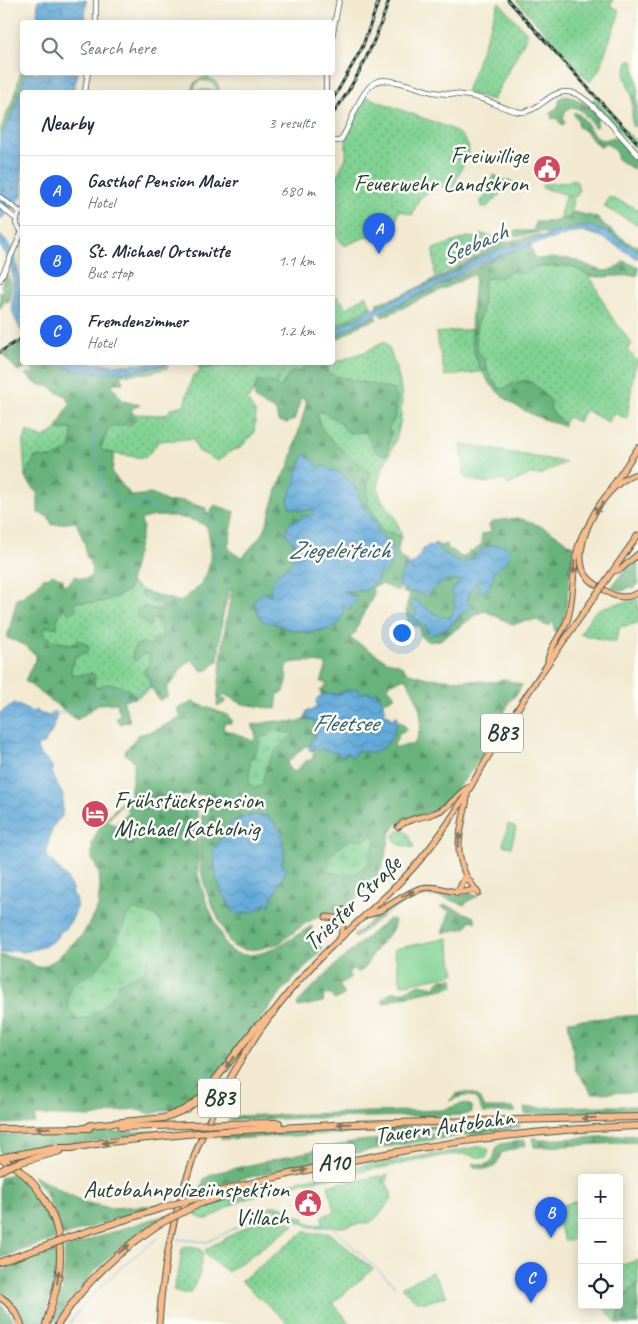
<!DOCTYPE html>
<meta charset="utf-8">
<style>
body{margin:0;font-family:Caveat,sans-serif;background:#f2f2f3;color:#1f2937}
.controls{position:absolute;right:15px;bottom:15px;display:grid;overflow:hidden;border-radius:5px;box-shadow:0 2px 12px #0003}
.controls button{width:45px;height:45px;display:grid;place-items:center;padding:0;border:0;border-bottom:1px solid #e0e1e3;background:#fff;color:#1f2937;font:25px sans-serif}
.you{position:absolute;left:401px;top:632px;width:18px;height:18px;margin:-12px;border:4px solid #fff;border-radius:50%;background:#1a73e8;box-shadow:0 0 0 8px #1a73e833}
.badge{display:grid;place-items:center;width:32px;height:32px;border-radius:50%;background:#2563eb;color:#fff;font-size:16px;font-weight:700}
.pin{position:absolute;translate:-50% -41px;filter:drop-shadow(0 1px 2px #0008)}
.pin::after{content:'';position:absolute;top:26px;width:18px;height:15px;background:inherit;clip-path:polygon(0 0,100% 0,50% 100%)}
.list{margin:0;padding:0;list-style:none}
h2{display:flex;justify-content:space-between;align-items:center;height:65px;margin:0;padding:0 20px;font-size:21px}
h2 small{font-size:16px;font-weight:400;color:#747a83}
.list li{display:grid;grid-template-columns:32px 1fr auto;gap:15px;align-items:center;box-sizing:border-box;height:70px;padding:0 20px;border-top:1px solid #e0e1e3}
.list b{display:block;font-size:19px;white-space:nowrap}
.list p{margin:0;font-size:16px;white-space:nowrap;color:#747a83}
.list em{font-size:16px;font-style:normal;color:#747a83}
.icon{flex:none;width:28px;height:28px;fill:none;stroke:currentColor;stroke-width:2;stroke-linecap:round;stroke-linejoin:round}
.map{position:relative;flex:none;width:638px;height:1324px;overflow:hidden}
.search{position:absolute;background:#fff;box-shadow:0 2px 12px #0003;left:20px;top:20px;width:315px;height:55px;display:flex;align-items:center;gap:12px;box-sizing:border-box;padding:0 18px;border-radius:5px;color:#747a83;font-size:19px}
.panel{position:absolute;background:#fff;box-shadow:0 2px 12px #0003;left:20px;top:90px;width:315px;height:275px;border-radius:5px}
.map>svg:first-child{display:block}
</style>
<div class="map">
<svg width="638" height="1324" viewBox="0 0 638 1324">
<defs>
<pattern id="green-dots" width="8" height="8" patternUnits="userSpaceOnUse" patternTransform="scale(1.25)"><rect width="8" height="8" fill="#80d192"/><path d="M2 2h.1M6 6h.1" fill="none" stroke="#68ab78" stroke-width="1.8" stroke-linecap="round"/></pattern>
<pattern id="forest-firs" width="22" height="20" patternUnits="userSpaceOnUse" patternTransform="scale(1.25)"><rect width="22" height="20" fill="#68b37c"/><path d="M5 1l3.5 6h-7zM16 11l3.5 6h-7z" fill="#559366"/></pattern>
<pattern id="wetland-marsh" width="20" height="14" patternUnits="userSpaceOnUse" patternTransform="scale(1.25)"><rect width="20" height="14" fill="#80d192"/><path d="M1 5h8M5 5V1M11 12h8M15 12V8" fill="none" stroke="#68ab78"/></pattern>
<pattern id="water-waves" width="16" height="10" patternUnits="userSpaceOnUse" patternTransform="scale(1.25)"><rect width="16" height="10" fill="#64aada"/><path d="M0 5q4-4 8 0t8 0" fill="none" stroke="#528cb2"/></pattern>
</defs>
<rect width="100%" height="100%" fill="#fdfcf7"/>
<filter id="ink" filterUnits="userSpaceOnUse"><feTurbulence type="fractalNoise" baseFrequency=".02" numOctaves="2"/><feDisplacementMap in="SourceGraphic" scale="10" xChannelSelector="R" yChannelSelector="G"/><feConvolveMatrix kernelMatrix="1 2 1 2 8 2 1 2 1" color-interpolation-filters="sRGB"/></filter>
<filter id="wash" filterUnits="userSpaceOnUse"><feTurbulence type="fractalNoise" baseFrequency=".0096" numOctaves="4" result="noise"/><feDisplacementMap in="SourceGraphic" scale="20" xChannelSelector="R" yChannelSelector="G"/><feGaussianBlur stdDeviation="1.12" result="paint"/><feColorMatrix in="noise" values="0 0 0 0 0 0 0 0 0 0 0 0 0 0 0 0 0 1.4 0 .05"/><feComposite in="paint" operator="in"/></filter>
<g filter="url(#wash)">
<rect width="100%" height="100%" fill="#f2e9d0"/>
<g fill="url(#green-dots)" stroke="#508763">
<path d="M516,0H613L610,6L618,9L619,14L599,70L590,82L572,64L573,62Z"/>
<path d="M499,2L528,34L493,100L466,92Z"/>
<path d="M629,60H633L638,88L637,96H632L624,74Z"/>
<path d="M367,97L450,128L462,136L468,145L469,153L457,178L454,192L438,185L419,199L412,215L399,210L394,231L369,236L344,246L333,230V184L346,157V141L353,122Z"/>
<path d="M595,98L638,144V151L591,102Z"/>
<path d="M493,175L501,178L505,181L509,180L513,182L487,207H481V201L487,194Z"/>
<path d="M572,179L577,182L579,191L576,197L542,188L543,184L568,182Z"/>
<path d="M565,196L573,198L571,217L559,219Z"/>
<path d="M609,197L638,209V225L604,207Z"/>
<path d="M481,234L506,240L482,251L435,276L433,249L468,237L479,238Z"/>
<path d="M570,266L590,276L609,313L632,344L627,350L638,361L634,370L627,419L614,413L608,422L585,410L578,422L568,417L564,423L550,411L530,381C517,379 512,387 500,389L488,372L484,358L478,352L476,340L477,322L482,314L484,279L500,277L513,271L528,272L535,267Z"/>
<path d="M366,295L371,306L333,327V298L337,296L347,308Z"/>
<path d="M472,329V341L481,372L445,376L436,333Z"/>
<path d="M384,342C390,346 392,358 395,365C405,393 404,424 391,451C386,462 378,474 378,487C378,499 388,507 394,516C398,523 400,531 402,538L400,539L398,535L382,531L371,508L368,505L367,483L371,474C355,460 316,434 317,413L321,411C328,415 334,418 340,423C344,426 345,430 349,433L366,432L372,445L387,454L391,432L388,428L395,417L397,408L327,373V365L367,351Z"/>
<path d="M303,363V371L291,372L280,388L275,386L286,364Z"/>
<path d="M165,364L168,368L147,373L120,375L119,371L144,369Z"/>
<path d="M257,364H280L282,367L274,386L257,382L253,392L247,400L256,414L254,433L240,448L231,451L218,461L198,451L193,439L157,441V444L145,458L114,454L102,450L101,448C110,425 106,426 132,424L135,418L133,414L165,415L172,408L184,405L193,375L199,373L200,369L227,366H253Z"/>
<path d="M57,429H72V439L70,450L53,458L35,457L25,477L23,444L27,431L44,438Z"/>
<path d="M461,444L566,462L540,475L531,474L508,485L503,480L483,483L465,478Z"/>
<path d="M130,583L143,591L141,595L145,599L163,603L161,611L143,618L146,623H149L151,619H156L162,631V636L155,638L153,645L135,646L132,656L136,659L144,654H149V657L151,688L136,698C128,683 109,686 94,688L95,679L91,673L77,676L70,673L75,656L88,645L81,641C68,646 54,643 43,633L46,626L54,627L62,609L66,610L79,601C99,606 111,599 128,591Z"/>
<path d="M638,599V623L620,627L615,643L580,634C585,627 590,616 596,611C609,603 625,604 638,599Z"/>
<path d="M398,830C408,828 412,840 414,848L400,845L395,841L393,836Z"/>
<path d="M483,1146L489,1150L487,1157L482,1158L465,1154L448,1155L296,1184L261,1193L234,1204L208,1219H203L196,1215L195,1212L213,1204L265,1189L371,1163L376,1164Z"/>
<path d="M388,1174L386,1182L391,1192L392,1199L379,1215L371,1222L342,1227H310L273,1209L249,1222V1216L274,1205L284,1207L290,1214L303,1218L307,1222L317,1225L323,1223L322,1216L334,1212L328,1185L381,1176L383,1182V1176Z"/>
<path d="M582,1200V1238L565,1241L551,1208Z"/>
<path d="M274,1213L294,1225L228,1272L205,1254L206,1249L265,1217Z"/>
<path d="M305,1231L312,1233H329L373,1269L333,1303L350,1324H289L241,1281Z"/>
<path d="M185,1246L200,1249L203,1253L199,1276L190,1293H183L173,1290L179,1270L182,1249Z"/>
<path d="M638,1260V1283L622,1298L617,1324L602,1305H619V1266Z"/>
<path d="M432,1272L447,1296C423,1303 420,1308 402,1287Z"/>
</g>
<g fill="url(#forest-firs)" stroke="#447858" fill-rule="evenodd">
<path d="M22,64V72L26,73L13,114L0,138V130L16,92Z"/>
<path d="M564,96C574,96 594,107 597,117C597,120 597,123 598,125L595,128C590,121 577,99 566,111C563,115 563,119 565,123L562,125L556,118L552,119L550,112L558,107L560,98Z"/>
<path d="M632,96H637L638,119L636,127L632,126Z"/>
<path d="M574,112C587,116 588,132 598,138C605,142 608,138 614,137C619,137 633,154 637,159L636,165L633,169L617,159V155L612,147L606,144L601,147C591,142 589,132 578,127V120L574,115Z"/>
<path d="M573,212L596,217L608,228L629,243L638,246V251L607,232L589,226L577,227L549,234L542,232L515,237V231H534L535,222H552L571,216Z"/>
<path d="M539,235L543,237L496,251L441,279L378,307L376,303L400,296L427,283L498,245L514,240Z"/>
<path d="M530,245L535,258L539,259C549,258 560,258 570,259C591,263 604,282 624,261L638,267V275L600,277L590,276L570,266L535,267L528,272L520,274L513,271L500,277L484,279L482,314L477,322L476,340L478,352L484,358L488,372L500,389C510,388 508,385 515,383C530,376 539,390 550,400L551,411L564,423V426C519,413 478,390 472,340C470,319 474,296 475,274L385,316L382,317L380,313C400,304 420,295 439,286C471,270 496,256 530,245Z"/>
<path d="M6,272C13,279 11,294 8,303L6,299L0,309V292H4L1,286Z"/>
<path d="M371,306L373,309L333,331V327Z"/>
<path d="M375,315L377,319L361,325L333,342V337L337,334Z"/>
<path d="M22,342V362L53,363L78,370L119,371L123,383H114L112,386L123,401L140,405L131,409L136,418L132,424C106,426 110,425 101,448L102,450L114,454L112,473L132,496L151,494L168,502L183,501L206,508V514L209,513L215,505L235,512L228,547L235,554L243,557L264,532L279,484L289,466L306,405V400L301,398L294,420L286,423L278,421L276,411C261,401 249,405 257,382L269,381L280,388L291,372L303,371V363L286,364L289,362L327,363V373L329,374L395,390C398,404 398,416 388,428L391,432L387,454C375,457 370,442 366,432L349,433C345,430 344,427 340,423C335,418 328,415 321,411L317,413C316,434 356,460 371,474L367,484L368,505L371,508L382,531L398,535C402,542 396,549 399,555C401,559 406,560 408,563L398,583L401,588L398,591L382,584L372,587L374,595L358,624L356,632L350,638L387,661L399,664L409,673L427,678L495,682L504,679L522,685L517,694L509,702L495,734L475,766L447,802L429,812L398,823L391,832L383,865L378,876L362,895L333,913L321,915L303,925L280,943L259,949L245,950L234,947L230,943C221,923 208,901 203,879C196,852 200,821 206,794C181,796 157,800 131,797C130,784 134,773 134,761L125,754V751L138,735L156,730L181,717L177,709L193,702L227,715L232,720L231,723H226L223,726L224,730C233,732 244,736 252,741L254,740L256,736L252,725L275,721L295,722L305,719L314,720C317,731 313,737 311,747L305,746L287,763L290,770L294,772L307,760L311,761L314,753L313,747C328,748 345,758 359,750L373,753L386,746L391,736L390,735L394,726H396L398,722L403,723L407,729L399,734L394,745L397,748C403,744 408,746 414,744C428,720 418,700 406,678L391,683L388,687L396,696L389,700L383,701C377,695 370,689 361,694L347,690L337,694H321L320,691L328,684L321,682L326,668V664C319,662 294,660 289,664C287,666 286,670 285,672L288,677L284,692L278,694L276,709L243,704L223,694L222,696L226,700V702L219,706L217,705C220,667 224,628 232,590H229L222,620L218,661L208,670L202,671L192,660C176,668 178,680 167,687V697L159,700L150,686L149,678L144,674L145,668L149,667V654H144L135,661L132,656L135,646L143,642L150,646L153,645L151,640L162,636V631L156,620L151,619L150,626H148L143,619H139L136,616L137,611L144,606L161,611L163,604L145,599L140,595L143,591L181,602C186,595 194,592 199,586C213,570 212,546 207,527C195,517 156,512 141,520L143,528L128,591C111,599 99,606 79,601L74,605L76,610L69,614L66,610L62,609L57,621V628L46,626L43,633L54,641L71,645L78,640L88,645L89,649L86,653L75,656L70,673C79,679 87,671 95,675L93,682L95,688C100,687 102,685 107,684C117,683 131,689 136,698L123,700L130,721L120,724L116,718L120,715L117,703L99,704L77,720L25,681L33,663L36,660V654L30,651L25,645L7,638L17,599L22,597L34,587H36L43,578L50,577L52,574L63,579V585L68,584L73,578L76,576C82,579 85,580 91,576C93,570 90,560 86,556L85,544L76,522L52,525L49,517L38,513V495L25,477L35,457L53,458L70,450L72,439V429H57L66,410L71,403L67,400V396L56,392L51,387L37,384L26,375L27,373L32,374L34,372L32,368L28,367L18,371L3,355ZM308,458L317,467L341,473L355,489C357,494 359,500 361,505C366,514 379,521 377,533L392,546L383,571L378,575L367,590L358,591H345V593L351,596L354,594L351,606L342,601L344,614L340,620L339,624C326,633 302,634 287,629C277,626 268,620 258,615L254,601L263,592L270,596L275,576L291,563L298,547L285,532L289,525L313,516L314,510H299L290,507L288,500L297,481L296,475L302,459ZM252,815L267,816L281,830L282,833L280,834L284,859L281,865L287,868L281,881H278L276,893L273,895L269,905L267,902L263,908L241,914L231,909L227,898L220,892L221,887L217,882L213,852L228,825L245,816Z"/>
<path d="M240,362L257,364L253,366H227L200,369L196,364Z"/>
<path d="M517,518C539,523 555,533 574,547C568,576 569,604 560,632L556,633L554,629V621L549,626L544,625L537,620L521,622L514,625L485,611L481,612L440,640L429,642L421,637L420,626H409C406,610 404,611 410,594L402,592L404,588C434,605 434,576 459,580L460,583L455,586C452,599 457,605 450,618C438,619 424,607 414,599L417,613L413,618C421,622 426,625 427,634C432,633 439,632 444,630C455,626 458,613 470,608C465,597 472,589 478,579L483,581L485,590L488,585L483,549L471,560L463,563C453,559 439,553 434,543L441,546L446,544L448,550H452L461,557H464L469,552L474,551L482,543V534L491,532L489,525L494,521Z"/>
<path d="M638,558V585L634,588L630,587L623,591L611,588L624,570Z"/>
<path d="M197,800L198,875L206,901L226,946C250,971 291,938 313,925L310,934L323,949L283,990L211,1082L186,1104L151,1114L134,1109L90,1117L35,1115V1123L0,1124V955L28,961L37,967L45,966L55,960L83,934L98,907L100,885L99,873L92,859V843L100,826L122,801L146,803ZM121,805L129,811L115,825L107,821Z"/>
<path d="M429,890L459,896L472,894L478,896L468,901L465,905C457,902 448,899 439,897C409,891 377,921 355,938L353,936C375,917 400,896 429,890Z"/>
<path d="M446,905L474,917L476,922L470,920L466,928L442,933L450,911L440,907Z"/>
<path d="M389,919L395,920L393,929L374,952L364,969L359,972L352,969L349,972L350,979L339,984L344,995L334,1000L331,994L324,995L323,1002L298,1007L297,1004C326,972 355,946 389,919Z"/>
<path d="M453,978L454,986L447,988L395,999L384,1004L382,1000L391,992H401L420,984L435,987L441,979Z"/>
<path d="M638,1015V1092L592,1093L576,1071L568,1021Z"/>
<path d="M464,1092C476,1093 481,1097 485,1108H514L516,1112L484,1113C480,1109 481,1106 478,1102C472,1091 458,1098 449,1101L456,1094Z"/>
<path d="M465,1103L472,1106V1112L463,1115L228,1120L231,1116L442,1110Z"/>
<path d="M594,1106H638V1113L573,1112L525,1114L524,1108Z"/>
<path d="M520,1125V1127L385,1147L296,1166L209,1187L200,1192L204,1179L214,1173L356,1141L400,1138L442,1132L441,1128L379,1132L225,1139L221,1138V1136L384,1127Z"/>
<path d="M151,1131L159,1132L3,1154L0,1152V1135Z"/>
<path d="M638,1135V1142L544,1147H534L532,1138L536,1137L539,1140Z"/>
<path d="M525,1140L526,1145L501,1153C496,1170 490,1171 473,1167V1163L484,1165L493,1161L496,1149L500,1144Z"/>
<path d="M16,1172L36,1192L50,1217L55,1239L0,1258V1178Z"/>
<path d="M33,1176L84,1202L110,1208L158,1205L63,1236C56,1213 47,1195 33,1176Z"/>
<path d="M166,1215L119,1248L89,1277L55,1322L52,1319L63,1288L65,1249L117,1230Z"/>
<path d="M57,1251L56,1271L43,1324H24L17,1308L0,1294V1271Z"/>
<path d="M638,1283V1324H618L622,1298Z"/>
<path d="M0,1304L10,1314L15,1324H0Z"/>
</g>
<g fill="url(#wetland-marsh)" stroke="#508763">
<path d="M273,731L295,734C274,749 266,760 262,785L255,788L249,783L250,763L259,746L261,737L268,736Z"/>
<path d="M375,833V841L368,863L358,872L345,876L328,871L329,858C339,847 348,836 364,840Z"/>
<path d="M135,910C140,912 152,914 155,916C164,922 166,938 165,947L151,954L143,972L119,983C114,1000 96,1015 79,1021L69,1010C68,1003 67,994 71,987C75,980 87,978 94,972C108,960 113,941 125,927L124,925L127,915Z"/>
</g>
<g fill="#80d192" stroke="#508763" fill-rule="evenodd">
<path d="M204,77C214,78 219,83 220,92H191L194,83ZM201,80L212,82L218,90H194L196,84Z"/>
<path d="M508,824L516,828L511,847L503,845Z"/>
<path d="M448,938L455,974L401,985L394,949Z"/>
</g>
<g fill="url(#water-waves)" stroke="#427487">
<path d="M38,0H86L85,22H37Z"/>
<path d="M26,73H78L73,92H22V196L0,220V138L13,114Z"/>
<path d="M589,226L607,232L638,251V259C616,247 597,228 571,233L511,251L474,266L438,286L362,321L333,337V331L371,310L441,279L482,256L496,251L568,229Z"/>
<path d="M0,235C3,238 8,242 10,247C21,262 22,312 22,332C17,323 11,313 12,302C14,283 14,262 0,246Z"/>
<path d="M80,362L114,365L173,363C135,373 89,379 53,363Z"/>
<path d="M304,455L309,456L308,458L315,461L317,467L326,466L331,471L334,470L346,477L353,485V487L358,491V496L362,504V506C369,514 379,522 377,533C393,545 400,553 386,572L383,571L378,575V579C362,596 366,589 345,591V593L351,596L357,595V598L351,606V609L350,610L345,608L342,602L344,614L340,620L339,624L330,629L310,632L287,629L278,624L262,621L254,601L263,592L270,596L272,593L270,588C273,575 284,572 291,562C294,558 295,552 298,547L285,532L289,524L303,516L313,515L314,510H299L289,507L288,500L295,482L297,481L296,475Z"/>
<path d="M434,545L451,559L463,563C468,561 473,559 477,555C479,553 481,551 483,549C491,544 503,543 510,550L507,561L493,572C495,580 489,588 482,592L477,589L483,580L479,579C473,585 468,594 467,601L471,604L470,608C462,611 460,616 454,622C447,629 439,633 429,636C426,632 427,624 421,622C419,621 417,622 415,621L413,618L417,613L415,609L411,606L414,599C424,606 438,619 450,618L455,609L453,595L450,592L460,583L459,580C445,577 435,588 425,596L415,591L411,592L404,588H401L398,583L406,567L416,562L422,550L428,546Z"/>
<path d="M358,689L361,694L367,692L377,693V695L383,701L385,715L388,714L392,720L395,716H397L398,722C394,729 392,738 387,744C384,748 378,749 373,753L358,750L355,752L354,756L352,758L349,753H346L345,757L341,756L336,752H330L329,750L326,751L321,748L318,750L313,747L312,751L309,750L312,738H315L314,727L316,725L314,720L305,719L307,711H311L317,705L316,701C322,691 329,695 338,694C341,693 343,691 346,691C351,690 353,690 358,689Z"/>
<path d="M14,703L32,712L37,710L39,713L50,716L54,711L57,714L52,731L44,744L38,745L37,749L41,757L45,758L52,766L53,778L63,795L62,817C52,821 47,845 47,856L67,878C68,884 73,887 73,895C84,901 70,928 60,932C56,944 35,950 23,952C20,952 18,950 15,950C10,950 9,954 0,953V713Z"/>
<path d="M254,815L264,817L267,816L275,823L277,828L283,832L281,834C284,840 281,846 285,853L281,865L287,868L281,881H278L277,886L279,887L273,895L269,906L267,902L263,908L261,907L258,911L237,914L231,909L227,898L220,892L221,887L217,882L213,852L224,832L226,831C231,818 242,818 254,815Z"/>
</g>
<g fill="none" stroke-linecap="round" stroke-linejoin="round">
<g stroke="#64aada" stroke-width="1">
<path d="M81,369L84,375"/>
<path d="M57,714L86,705L88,700L98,695L104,689H122L123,696L127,698L149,687L158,671L179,621L184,617L196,612L201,607L210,601L214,589L219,558L217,553L218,533L214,520L206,516L190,513H165L150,504L144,503L131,506H123L112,493L101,489L100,486L103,481L100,477L103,470L102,465L97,460L93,442L95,441L93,432L96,428L97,417L101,413L94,405L89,381"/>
<path d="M178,1239L207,1242L268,1212L280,1213L310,1227H332L395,1286"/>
<path d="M69,1324C94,1289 123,1264 158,1238"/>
</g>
<g stroke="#345e66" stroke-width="1" stroke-dasharray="6 5" stroke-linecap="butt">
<path d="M61,22L63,15L61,0"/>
<path d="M44,92L50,72"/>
<path d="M0,190L6,188H22"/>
</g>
</g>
</g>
<g filter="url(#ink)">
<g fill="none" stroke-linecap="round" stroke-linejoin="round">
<g stroke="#3f574b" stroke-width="6">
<g id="minor">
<path d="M96,22V0"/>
<path d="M332,37L339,0"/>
<path d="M85,92L88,72"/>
<path d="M326,92V72"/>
<path d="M332,141H340C351,127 360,87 378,81C383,79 391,81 396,82C409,84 421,89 433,92C448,95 463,93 478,98C492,101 507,111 521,112C540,113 552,84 576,94C592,100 625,141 638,155"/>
<path d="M0,197L20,212"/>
<path d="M0,206L16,219"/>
<path d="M22,211L18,215L16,224L22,232"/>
<path d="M0,280L22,232"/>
</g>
</g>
<g stroke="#3f574b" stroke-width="7">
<g id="major">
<path d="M638,474C607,479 572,540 583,570C587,580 597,585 606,591C616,598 627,599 638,593"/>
<path d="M612,487L638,448"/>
<path d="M614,571L621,569L638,554"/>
<path d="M607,579L638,535"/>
<path d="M548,663C547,650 564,632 568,618C576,588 570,557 585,530"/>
<path d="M398,827C410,816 429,818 443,809C454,803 460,790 471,786"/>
<path d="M466,876L478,893"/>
<path d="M457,893L466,876C456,852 458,843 463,818C465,809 467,803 467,794"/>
<path d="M366,915C386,912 402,893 422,888C440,884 454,897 472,890"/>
<path d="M326,917L337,918L342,923"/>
<path d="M341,936C344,927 341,919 344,910"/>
<path d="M159,1324C167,1189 221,1062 314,964C351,925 395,893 428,850C458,813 479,770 505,729C533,683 565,640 595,596"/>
</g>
</g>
<g stroke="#3f574b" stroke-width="8">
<g id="highway">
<path d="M227,1124L279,1123"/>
<path d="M121,1127L190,1125"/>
<path d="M86,1128L91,1125L164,1118L186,1109L202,1097L256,1027L273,1013"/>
<path d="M0,1129L89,1128"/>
<path d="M224,1131L352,1124L638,1117"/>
<path d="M0,1158C35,1175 59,1213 60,1252C61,1277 53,1301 46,1324"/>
<path d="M0,1158L52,1148H71L109,1142L186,1134"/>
<path d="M17,1163L60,1151"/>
<path d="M0,1171L7,1167"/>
<path d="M200,1197C343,1157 489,1131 638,1126"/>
<path d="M199,1204L241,1190"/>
<path d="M70,1237L162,1208"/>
<path d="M0,1262L47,1246"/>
<path d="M0,1297C10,1303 17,1313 21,1324"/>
<path d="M58,1324C85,1281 118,1252 159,1224"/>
</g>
</g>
<use href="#minor" stroke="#fff" stroke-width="4.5"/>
<use href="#major" stroke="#fabb8b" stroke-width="5"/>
<use href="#highway" stroke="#fabb8b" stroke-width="6"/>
<g stroke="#1f3d34" stroke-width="3">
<g id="rail">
<path d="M508,0L638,143"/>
<path d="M332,101L362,48L379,0"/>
<path d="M332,115C358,80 376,41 389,0"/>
<path d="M0,352L22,338"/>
</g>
</g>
<use href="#rail" stroke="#fdfcf7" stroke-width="1" stroke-dasharray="4" stroke-linecap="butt"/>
<g stroke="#3f574b" stroke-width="7" stroke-linecap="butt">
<path id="major-bridge" d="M595,596L607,579"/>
</g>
<g stroke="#3f574b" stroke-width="8" stroke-linecap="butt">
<g id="highway-bridge">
<path d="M190,1125L227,1124"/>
<path d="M186,1134L224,1131"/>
<path d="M7,1167L17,1163"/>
<path d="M162,1208L200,1197"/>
<path d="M159,1224L199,1204"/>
<path d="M47,1246L70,1237"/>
</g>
</g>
<use href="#major-bridge" stroke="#fabb8b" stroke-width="5"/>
<use href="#highway-bridge" stroke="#fabb8b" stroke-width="6"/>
</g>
<defs><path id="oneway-solid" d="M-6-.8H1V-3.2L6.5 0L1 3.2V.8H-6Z" transform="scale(1.25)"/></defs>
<g fill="#82765b">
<use href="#oneway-solid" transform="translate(599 508) rotate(123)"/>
<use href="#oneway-solid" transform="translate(574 567) rotate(95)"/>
<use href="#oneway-solid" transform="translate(459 840) rotate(-82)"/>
<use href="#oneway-solid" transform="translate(408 894) rotate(-27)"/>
<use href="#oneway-solid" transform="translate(230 1062) rotate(128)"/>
<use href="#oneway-solid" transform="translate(589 1118) rotate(179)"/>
<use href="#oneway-solid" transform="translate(344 1124) rotate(178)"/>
<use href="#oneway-solid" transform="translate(43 1128) rotate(179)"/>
<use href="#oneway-solid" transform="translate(109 1142) rotate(172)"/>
<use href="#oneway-solid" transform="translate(300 1171) rotate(-13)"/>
<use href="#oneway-solid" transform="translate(124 1249) rotate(-38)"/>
<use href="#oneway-solid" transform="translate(58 1277) rotate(-81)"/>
</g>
</g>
<defs>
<g id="civic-disc" transform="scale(1.4375)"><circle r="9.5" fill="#d1495b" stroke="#fdfcf7"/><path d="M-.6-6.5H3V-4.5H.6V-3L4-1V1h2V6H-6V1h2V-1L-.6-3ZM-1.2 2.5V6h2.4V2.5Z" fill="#fff"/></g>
<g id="hotel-disc" transform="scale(1.4375)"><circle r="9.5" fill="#d1495b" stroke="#fdfcf7"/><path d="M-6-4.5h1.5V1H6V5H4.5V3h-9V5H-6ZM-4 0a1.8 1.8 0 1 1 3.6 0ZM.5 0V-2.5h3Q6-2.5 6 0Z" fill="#fff"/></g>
</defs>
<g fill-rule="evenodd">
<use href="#civic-disc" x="547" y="169"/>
<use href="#hotel-disc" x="95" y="814"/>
<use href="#civic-disc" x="308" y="1203"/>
</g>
<g text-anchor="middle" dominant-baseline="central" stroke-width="5" stroke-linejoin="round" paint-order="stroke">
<g fill="#fdfcf7" stroke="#62766e" stroke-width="1">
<rect x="481" y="713.5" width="42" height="39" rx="4"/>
<rect x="198" y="1078.5" width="42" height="39" rx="4"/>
<rect x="313" y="1143.5" width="42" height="39" rx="4"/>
</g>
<g font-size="22" font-weight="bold" fill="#1f3d34">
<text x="502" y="733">B83</text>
<text x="219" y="1098">B83</text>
<text x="334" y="1163">A10</text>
</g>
<g font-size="24" fill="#1f3d34" stroke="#fdfcf7" text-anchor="end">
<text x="528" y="155">Freiwillige<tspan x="528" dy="28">Feuerwehr Landskron</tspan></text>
<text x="114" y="800" text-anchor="start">Frühstückspension<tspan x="114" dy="28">Michael Katholnig</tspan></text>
<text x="289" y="1189">Autobahnpolizeiinspektion<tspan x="289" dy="28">Villach</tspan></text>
</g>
<g font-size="24" fill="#1f3d34" stroke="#fdfcf7">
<text transform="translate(352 903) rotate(-44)">Triester Straße</text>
<text transform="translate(444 1126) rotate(-8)">Tauern Autobahn</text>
</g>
<g font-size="25" font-style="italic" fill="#345e66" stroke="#fdfcf7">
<text transform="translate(474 244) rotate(-24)">Seebach</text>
<text x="339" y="550">Ziegeleiteich</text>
<text x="345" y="723">Fleetsee</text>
</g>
</g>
</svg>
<div class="controls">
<button>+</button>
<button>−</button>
<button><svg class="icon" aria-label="locate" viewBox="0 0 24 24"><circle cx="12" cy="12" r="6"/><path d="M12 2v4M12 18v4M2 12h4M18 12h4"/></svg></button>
</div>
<div class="you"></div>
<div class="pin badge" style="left:379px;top:254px">A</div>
<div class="pin badge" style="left:551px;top:1238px">B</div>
<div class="pin badge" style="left:531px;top:1303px">C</div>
<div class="search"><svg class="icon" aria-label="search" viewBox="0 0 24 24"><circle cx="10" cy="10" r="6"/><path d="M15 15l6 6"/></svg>Search here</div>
<section class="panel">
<h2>Nearby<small>3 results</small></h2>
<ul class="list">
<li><span class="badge">A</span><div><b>Gasthof Pension Maier</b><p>Hotel</p></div><em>680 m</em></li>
<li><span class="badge">B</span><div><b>St. Michael Ortsmitte</b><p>Bus stop</p></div><em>1.1 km</em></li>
<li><span class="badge">C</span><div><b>Fremdenzimmer</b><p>Hotel</p></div><em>1.2 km</em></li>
</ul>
</section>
</div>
